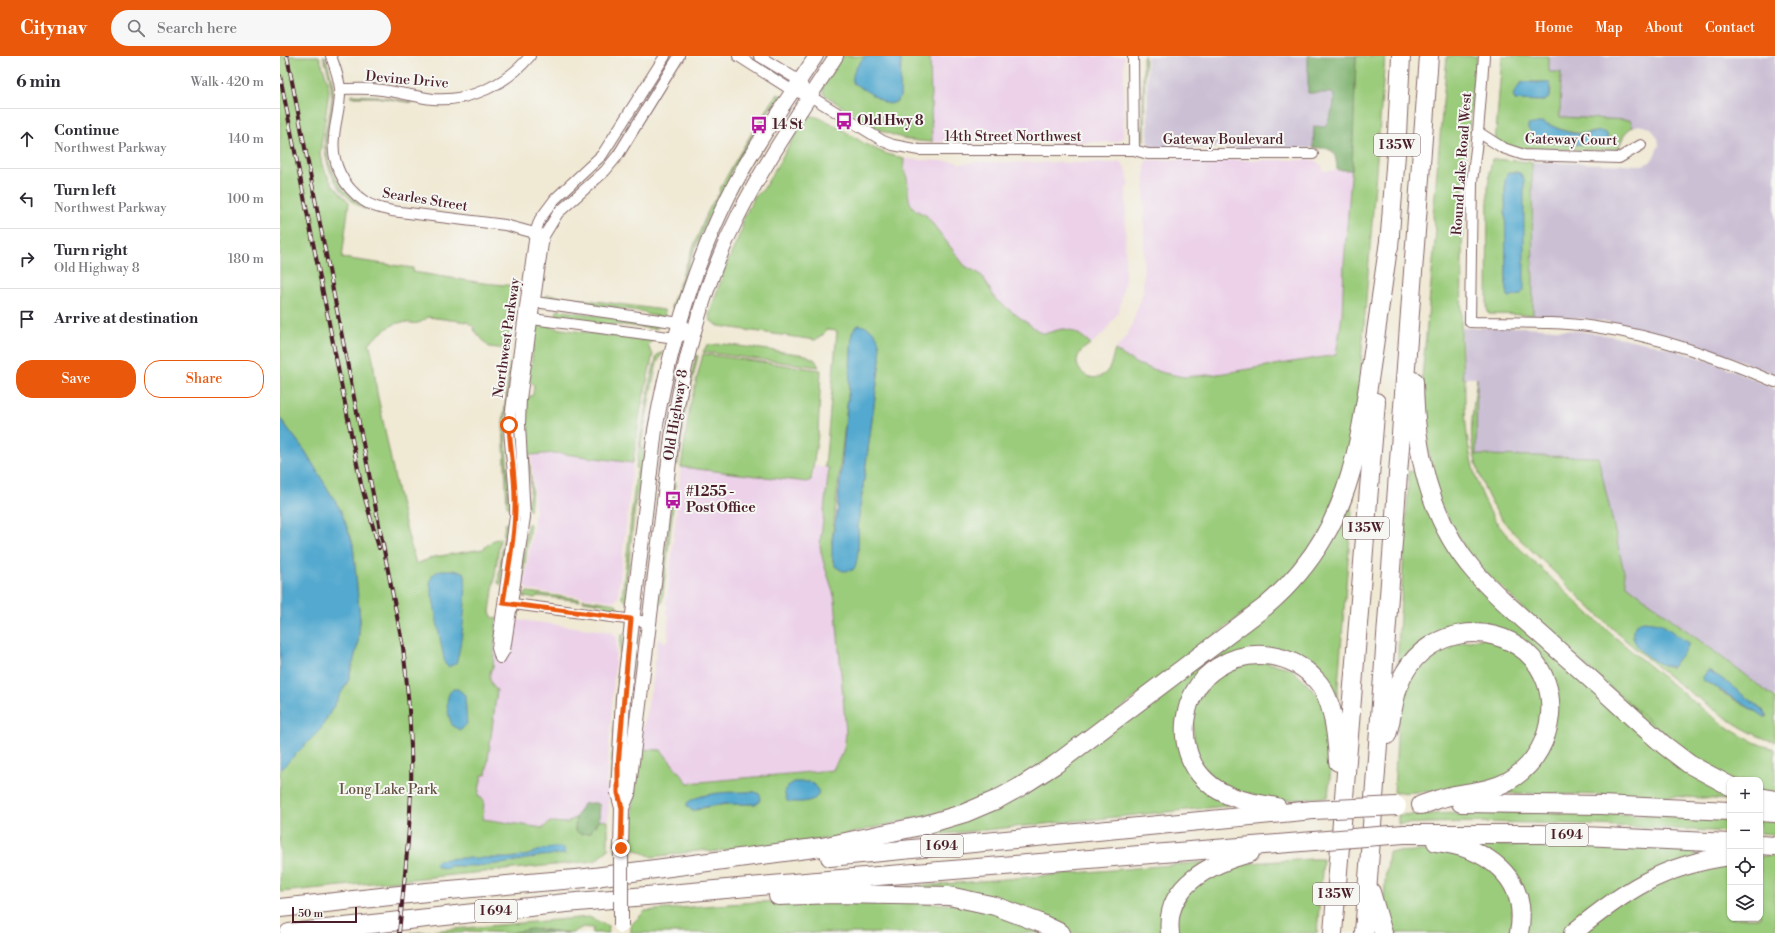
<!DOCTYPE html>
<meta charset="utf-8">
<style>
body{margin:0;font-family:"Libre Bodoni",serif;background:#f7f7f7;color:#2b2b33}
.controls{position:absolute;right:12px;bottom:12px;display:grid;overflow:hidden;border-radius:8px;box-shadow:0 1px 3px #0004}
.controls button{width:36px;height:36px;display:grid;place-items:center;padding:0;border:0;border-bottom:1px solid #e1e1e2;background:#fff;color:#2b2b33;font:20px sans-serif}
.scale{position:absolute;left:12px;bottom:10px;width:65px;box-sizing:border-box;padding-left:4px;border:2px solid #4a1f2b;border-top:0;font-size:11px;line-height:14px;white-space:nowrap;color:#4a1f2b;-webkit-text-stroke:3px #f6f6f2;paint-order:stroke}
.stop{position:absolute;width:12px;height:12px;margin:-9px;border:3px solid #ea580c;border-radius:50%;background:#fff}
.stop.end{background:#ea580c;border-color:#fff;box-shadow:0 1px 4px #0008}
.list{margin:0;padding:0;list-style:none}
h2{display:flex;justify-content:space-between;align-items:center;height:52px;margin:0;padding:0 16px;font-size:17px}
h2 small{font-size:13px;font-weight:400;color:#7c7c81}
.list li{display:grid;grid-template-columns:26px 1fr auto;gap:12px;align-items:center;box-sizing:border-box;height:60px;padding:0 16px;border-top:1px solid #e1e1e2}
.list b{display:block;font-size:15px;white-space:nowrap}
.list p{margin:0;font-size:13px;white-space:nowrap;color:#7c7c81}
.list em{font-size:13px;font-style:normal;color:#7c7c81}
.actions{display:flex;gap:8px;padding:12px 16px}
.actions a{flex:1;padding:9px 0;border:1px solid #ea580c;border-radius:16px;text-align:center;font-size:14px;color:#ea580c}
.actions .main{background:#ea580c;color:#fff}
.icon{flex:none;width:22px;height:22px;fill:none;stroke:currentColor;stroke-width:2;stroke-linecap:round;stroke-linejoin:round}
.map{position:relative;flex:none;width:1495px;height:877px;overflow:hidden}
header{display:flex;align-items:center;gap:24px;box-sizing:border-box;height:56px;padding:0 20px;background:#ea580c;color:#fff}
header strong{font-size:19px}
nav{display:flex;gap:22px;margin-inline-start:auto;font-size:14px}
.search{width:280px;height:36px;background:#f7f7f7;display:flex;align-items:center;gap:10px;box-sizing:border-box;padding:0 14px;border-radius:22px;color:#7c7c81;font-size:15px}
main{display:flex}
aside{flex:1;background:#fff}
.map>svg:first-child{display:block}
</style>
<header>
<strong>Citynav</strong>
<div class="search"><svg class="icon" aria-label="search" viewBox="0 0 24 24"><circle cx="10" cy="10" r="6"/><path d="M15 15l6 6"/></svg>Search here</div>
<nav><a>Home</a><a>Map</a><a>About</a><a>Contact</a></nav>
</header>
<main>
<aside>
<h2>6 min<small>Walk · 420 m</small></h2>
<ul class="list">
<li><svg class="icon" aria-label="ahead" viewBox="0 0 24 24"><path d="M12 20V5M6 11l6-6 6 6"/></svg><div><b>Continue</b><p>Northwest Parkway</p></div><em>140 m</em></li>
<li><svg class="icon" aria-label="left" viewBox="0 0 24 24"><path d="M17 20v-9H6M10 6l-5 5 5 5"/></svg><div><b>Turn left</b><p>Northwest Parkway</p></div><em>100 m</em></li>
<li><svg class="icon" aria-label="right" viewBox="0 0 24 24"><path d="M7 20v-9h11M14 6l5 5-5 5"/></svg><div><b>Turn right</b><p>Old Highway 8</p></div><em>180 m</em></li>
<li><svg class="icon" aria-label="arrive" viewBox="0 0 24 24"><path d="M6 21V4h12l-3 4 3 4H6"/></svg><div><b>Arrive at destination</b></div></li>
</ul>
<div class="actions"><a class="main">Save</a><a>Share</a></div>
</aside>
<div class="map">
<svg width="1495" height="877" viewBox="0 0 1495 877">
<rect width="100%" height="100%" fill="#f6f6f2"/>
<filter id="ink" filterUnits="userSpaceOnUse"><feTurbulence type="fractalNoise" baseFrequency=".025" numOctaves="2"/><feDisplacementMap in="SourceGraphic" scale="8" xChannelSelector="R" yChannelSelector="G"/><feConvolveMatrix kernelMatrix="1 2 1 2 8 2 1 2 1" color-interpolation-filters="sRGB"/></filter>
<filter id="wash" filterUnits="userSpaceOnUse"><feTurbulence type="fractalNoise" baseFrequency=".012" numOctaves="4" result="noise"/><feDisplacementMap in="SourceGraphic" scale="16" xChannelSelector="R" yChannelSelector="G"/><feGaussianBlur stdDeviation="0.9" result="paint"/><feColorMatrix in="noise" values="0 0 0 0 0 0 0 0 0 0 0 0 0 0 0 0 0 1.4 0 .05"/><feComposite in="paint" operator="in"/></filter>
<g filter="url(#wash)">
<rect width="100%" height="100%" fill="#f0e9d4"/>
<g fill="#ecd1e9">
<path d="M650,0H844L843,82L836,86H652Z"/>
<path d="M624,103L677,106L679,108L696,106L836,107L837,105L841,107L847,115L849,129L846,132L845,226L839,254L825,276L811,288L805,282L784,273L770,277H761L716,244L704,223L685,210L646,159L637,155L630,146L627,139Z"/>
<path d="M869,104H1034L1042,110L1043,115L1072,114L1064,208L1061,273L1056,300L938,318L904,321L884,317L857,308L835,294L846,281L851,271L863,236L865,110L866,105Z"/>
<path d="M277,397L353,407L338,542L334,545L248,534L244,529L255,456L254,431L251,399Z"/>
<path d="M534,410L549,412L540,489L555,544L566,677L561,699L556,706L553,714L408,727L381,694L359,693L373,624L378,582L385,586L389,583L388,577L389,576L387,575L389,560L385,556L388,552L386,548L389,524L401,411L527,426L533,422Z"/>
<path d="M217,561L332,576L334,580L337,581L326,727L329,736L328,765L319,764L320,752L318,748L316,747L302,750L298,759L287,767L270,766L263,772L203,763L204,744L198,740L202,719H206L217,635L212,630L210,620V614L213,611Z"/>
</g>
<g fill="#cbbfd4">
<path d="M867,0H1028V37H1053L1055,43L1053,54L1045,71L1034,70L1033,92H871L868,90V84Z"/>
<path d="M1269,0H1495V318L1419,288L1384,278L1341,268L1308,263L1253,259L1252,106L1362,109L1370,106L1374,101L1379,89L1378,82L1371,72L1359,69L1353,71L1350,64L1280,61L1281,17L1269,16Z"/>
<path d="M1247,271L1299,275L1343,282L1389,292L1438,308L1495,333V642L1347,529L1318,401L1196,399L1197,322H1183L1182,272Z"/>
</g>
<g fill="#9bcc7c" stroke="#727654" fill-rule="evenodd">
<path d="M0,0H39L48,26L49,36L40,97L42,109L52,128L69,146L62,202L133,212V216L203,227L237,230L227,293L209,291L194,274V271L187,266L148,261C134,273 132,264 118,267C107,270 98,280 89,287C95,304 94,324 98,341C110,397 120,454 136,508L154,501L203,493L212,485L220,482L210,556L213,562L217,561L213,611C207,618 210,629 217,634L206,719H202L198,740L204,744L203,763L263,772L270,766L287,767L296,761L295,775L310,777L319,764L328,765V794L315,805L0,836V714L40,674L68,625L78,588L80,564L73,488L61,455L25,395L0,362Z"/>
<path d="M43,0H45C49,13 54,26 53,39C53,53 49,66 47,79C43,110 61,135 85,152L84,153C57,138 42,109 45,78C47,66 51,54 52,42C52,27 48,14 43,0Z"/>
<path d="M562,0H585L576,12L620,41L621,0H650L652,86C607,85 581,63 546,40L543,36V30Z"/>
<path d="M863,0H865L864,85L863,81Z"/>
<path d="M1076,0H1105L1076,372L1045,470L1005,525L767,710L703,746L547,783L431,796L425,794L372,801L351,791L354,729L359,693L381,694L408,727L553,714C555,708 558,705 561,699C565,693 565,684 566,677L555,544C551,525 542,508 540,489L549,412L545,411L557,275L546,274L542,280L535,284L439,270L431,265L429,259L445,212L462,173L463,163L475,140L483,134L521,69L524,61C537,53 576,84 589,90C601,96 612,100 624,103C623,111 625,116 627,122C630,140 624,151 646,159L685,210L700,218L704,223L716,244L761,277C769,278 775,274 783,273C793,273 804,281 811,288C778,305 812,336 828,314C832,309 832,300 835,294L857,308L884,317L904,321L938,318L1056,299L1062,260L1064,208L1072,107ZM572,277L600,297V305L578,467V493L575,511L559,513L553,506L552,484L569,331ZM475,736V748C456,748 435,747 417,754L449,737Z"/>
<path d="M1167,0H1197L1183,127L1181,282L1183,322H1185C1184,369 1187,408 1208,452C1220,477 1244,496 1264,515C1306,557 1351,596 1398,633C1426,656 1459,685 1495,693V740L1480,736V724H1450L1427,715L1304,611L1190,501L1155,439L1140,343L1156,174L1153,161Z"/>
<path d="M1222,0H1269V16H1281L1280,61L1350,64L1353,71C1339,78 1344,89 1335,94L1244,93L1215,89ZM1242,26H1261L1271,30L1270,41L1264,45L1235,44L1234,43ZM1263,66C1285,76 1296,80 1321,75L1328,80V84L1324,88H1294Z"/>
<path d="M499,38L501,41L498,46L491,51L468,87L451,116L449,127L435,153L429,160L412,200L396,241V252L394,253L391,251C400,225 409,200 420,175C425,162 431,146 440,137L439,135C456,102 475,71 496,40Z"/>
<path d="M72,39L95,40L132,46V47L97,41H70Z"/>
<path d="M1212,103L1252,106L1253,259L1209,258L1207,253L1208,129ZM1229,116H1237L1233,241L1228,240L1226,227L1225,123Z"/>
<path d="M268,239L384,254L385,259L383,261L368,259L365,256L278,244L275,246L266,245L265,241Z"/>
<path d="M278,254L379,268V270L375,273L345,269H326L277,262L276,257Z"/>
<path d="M261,268L272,270L274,272L362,284H373L368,289L370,294L373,298L361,352L353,407L277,397L249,399L252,434L250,455L248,453L247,444C255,435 246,397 246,384C245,374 245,363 246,353L244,350L246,342L253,339L254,329L248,324V313L251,311L255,272Z"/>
<path d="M444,288L526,299L535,304L539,311L423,296L427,289Z"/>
<path d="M383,296L377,307L371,334L361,389L364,399L360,433L356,440L346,533L348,544L346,546L342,542L356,419L358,414L356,412L359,391L370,325L377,299Z"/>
<path d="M423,298L541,314L538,379L531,424L527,426L401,411L410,350Z"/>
<path d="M416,299L418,300L403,366L398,409L395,408L393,397Z"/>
<path d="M231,306L233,315L230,318L225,368L229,439C231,444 234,447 229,452L227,450L223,367L230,307Z"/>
<path d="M1197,322L1196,399L1318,401L1347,529L1495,642V686C1471,679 1452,666 1432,652C1373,612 1319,562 1269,511C1249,491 1224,472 1211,446C1203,432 1193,401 1192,385C1190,369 1195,340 1197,322ZM1408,590L1392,611L1390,612L1373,604L1358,591ZM1429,614L1485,656L1488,660L1485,661L1439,635Z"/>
<path d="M1129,415L1140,416L1176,496L1450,735V744L1391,740L1216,737L1262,699L1263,613L1199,572L1123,610L1117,609Z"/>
<path d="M396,426L382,547L377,550V541L381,534L393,427Z"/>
<path d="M1074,429L1057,642H1049L1017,604L936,608L900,678L949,745L947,750L633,781L715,748L990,552Z"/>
<path d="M227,466L230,474L227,476L221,518L223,520L221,529L218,527L225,468Z"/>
<path d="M249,467L250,469L242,529L238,531L247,469Z"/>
<path d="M247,536L300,543V545L258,540L254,542L244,541V539Z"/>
<path d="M303,543L336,548L338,552H326L322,548L303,545Z"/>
<path d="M344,578L332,732L330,726L341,580Z"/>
<path d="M1205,582L1243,601L1265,641L1257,688L1226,721L1180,734L1114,737L1119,645L1123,630L1154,592Z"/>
<path d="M973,604L1011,612L1042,643L1051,711L1048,741L997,745L944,732L915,702L912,652L942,614Z"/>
<path d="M1271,756L1450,761V776C1340,770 1229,763 1118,768V759L1181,757Z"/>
<path d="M1480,763H1495V778L1480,777Z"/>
<path d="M1200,789L1404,793L1435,794L1284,877H1242L1244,858L1200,792Z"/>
<path d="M1164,794L1212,811L1232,845V877H1107L1103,856L1106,814H1107L1109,796Z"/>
<path d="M1480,800H1495V877H1297L1350,836L1450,802V862H1480Z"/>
<path d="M1031,803H1043L1037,877H894L900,849L918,824L955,808Z"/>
<path d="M927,806L886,877H788L618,832Z"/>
<path d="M617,845L680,849L715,855L770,877H660L659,875L627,877H351V869L365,855L423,850L475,846Z"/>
<path d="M309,861L328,870L329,877H312L313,872L303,871L292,877L260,873L230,877L188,875L181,877H130Z"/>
</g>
<g fill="#7cb06c" stroke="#63684c">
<path d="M1028,0H1076L1072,114H1057C1056,95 1053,91 1033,92L1034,70L1045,71C1050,60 1057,49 1053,37H1028Z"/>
<path d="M310,747H316L320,749L319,764L310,777L301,778L295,775L296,761L303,748Z"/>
<path d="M251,873L288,877H230Z"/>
</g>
<g fill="#53a9cf" stroke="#4e647d">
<path d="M585,0H621L620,41L617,46L609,48L604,46L573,27C571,15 579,8 585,0Z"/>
<path d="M1244,26L1270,27V41L1264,45L1235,44L1233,39L1240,28Z"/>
<path d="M1263,66C1277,72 1289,79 1306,78C1314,77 1320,73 1327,78L1328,84L1324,88H1320C1298,88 1264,92 1248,73V69Z"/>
<path d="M1229,116L1240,117L1244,123V234L1240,239L1230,241L1228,240L1226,227L1225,123Z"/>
<path d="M579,269C599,272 601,288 600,305L578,467C578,478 580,506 573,514L563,515L559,513L555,510L552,501V484L557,457L569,331L572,277L576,270Z"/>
<path d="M0,362L25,395L61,455L73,488L80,564L78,588L68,625L40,674L0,714Z"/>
<path d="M162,514H172L184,516C189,526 181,597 176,607L169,611L165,608C159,581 156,555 150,528C150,520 155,516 162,514Z"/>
<path d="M1364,565L1380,567L1408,587V590L1392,611C1377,610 1350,592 1353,575C1355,569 1358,566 1364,565Z"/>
<path d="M1428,614L1441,622L1485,656L1487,661H1485L1423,624V621Z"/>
<path d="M173,633H178L185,639L187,668L183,672L179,674L172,669C168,659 163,641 173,633Z"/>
<path d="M514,726H529L535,729C549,746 517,748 507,745L504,735L508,730Z"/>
<path d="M475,736L479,738L481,741L479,746L475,748H446L425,751L412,755L407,750V747C422,735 456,736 475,736Z"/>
<path d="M278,791L284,792L286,798L261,800L227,807L197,810H170L167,812L157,811L155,807L158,804L178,802H230L248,799L263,793Z"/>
</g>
</g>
<g filter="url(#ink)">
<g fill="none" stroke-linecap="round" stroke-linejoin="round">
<g stroke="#846666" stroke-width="12">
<g id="street">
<path d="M51,0C55,11 59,21 60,33C61,49 55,65 54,81C51,106 63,131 84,145C92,151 103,153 112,155L225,169L262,179"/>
<path d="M458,0L513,35L530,40L603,85L613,89L639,94H854L868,98H1033"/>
<path d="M479,0L520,25L523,30"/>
<path d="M853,0L854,94"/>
<path d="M1204,0L1198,76L1192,126L1190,266C1232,267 1273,265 1315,271C1378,280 1437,301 1495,326"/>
<path d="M60,33C74,33 88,32 102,34C119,36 136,41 153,43C190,46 227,28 250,0"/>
<path d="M1198,76L1223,92L1244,99L1339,102L1361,89"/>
<path d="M255,246L400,267L412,276L396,282L252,263L245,252Z"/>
<path d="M226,547L369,566"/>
<path d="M220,602L225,594L245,461L240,368L241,343L264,180L278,157L325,115L338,99L399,0"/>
<path d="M220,602L217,592L235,460C236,429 230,399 229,369L255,177L260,163L275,143L322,99L385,0"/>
</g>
</g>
<g stroke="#846666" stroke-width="16">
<g id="secondary">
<path d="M342,752L348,738L392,381C403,304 423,230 458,160C486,104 522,53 556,0"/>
<path d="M341,792L342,752L338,737L343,642L375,374C389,295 412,214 448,141C473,91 506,46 536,0"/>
</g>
</g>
<g stroke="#846666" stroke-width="20">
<g id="highway">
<path d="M1109,191L1116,98L1121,0"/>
<path d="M1134,325C1135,393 1148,462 1194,515C1219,544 1250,568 1278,594C1314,625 1348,658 1384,689L1409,708L1450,730"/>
<path d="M1107,679C1113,659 1114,634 1125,616C1149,574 1209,564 1246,596C1284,630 1275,692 1236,720C1216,735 1193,735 1170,740C1160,742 1151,746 1141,749"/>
<path d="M1480,741L1495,744"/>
<path d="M1181,747L1321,749L1450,755"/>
<path d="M997,751C972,747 944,743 925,724C893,693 900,634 938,611C969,591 1012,596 1037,625C1054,644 1057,681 1058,706"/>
<path d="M1480,756L1495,757"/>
<path d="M1124,778H1261L1450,787"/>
<path d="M1156,786C1205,791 1250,821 1239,877"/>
<path d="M1480,789L1495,790"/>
<path d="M550,801L1033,754"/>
<path d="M307,822L542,791L645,769L685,757L718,743L740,731L776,708L986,550C1008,531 1029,507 1044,481C1075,429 1083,364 1092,304C1098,262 1104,220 1110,178"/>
<path d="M1091,836L1103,877"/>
<path d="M498,840L555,838L669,840L715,850L758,866L781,877"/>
<path d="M0,852L147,836L318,821"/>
<path d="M9,877L286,847L548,824L1034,785"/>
<path d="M890,877C884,829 932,807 970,797"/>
<path d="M1053,877L1096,346"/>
<path d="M1084,877L1149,0"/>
<path d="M1293,877C1344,835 1383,809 1450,800"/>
</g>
</g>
<use href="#street" stroke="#fff" stroke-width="10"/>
<use href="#secondary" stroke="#fff" stroke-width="14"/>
<use href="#highway" stroke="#fff" stroke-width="18"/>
<g stroke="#4a1f2b" stroke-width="4">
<g id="rail">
<path d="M7,0L123,591C127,625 130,658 131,692C133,753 125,816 119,877"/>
<path d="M0,20L81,428L99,492"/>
</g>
</g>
<use href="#rail" stroke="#f6f6f2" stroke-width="2.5" stroke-dasharray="8" stroke-linecap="butt"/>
<g stroke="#846666" stroke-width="16" stroke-linecap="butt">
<path id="secondary-bridge" d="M341,870V792"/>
</g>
<g stroke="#846666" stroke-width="20" stroke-linecap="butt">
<g id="highway-bridge">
<path d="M1033,754L1117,750"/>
<path d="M1034,785L1124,778"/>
</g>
</g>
<use href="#secondary-bridge" stroke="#fff" stroke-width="14"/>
<use href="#highway-bridge" stroke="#fff" stroke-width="18"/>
</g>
</g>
<g fill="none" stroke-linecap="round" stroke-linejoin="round" filter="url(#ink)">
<path stroke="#ea580c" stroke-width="5" d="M229,369C230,393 235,418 235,442C236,477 228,513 223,547L351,563L338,709V737L342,752L341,792"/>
</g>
<defs>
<g id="bus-bare" transform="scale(1.38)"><path d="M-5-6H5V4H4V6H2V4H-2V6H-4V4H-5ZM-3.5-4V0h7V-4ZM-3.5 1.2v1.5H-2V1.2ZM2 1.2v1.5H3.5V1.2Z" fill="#b5179e" stroke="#f6f6f2" stroke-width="2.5" paint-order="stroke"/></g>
</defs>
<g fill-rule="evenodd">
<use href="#bus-bare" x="564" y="65"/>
<use href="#bus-bare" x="479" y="69"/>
<use href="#bus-bare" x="393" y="444"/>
</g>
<g text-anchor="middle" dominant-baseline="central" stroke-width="4" stroke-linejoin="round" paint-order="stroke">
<g fill="#f6f6f2" stroke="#7e6067" stroke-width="1">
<rect x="1094" y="78" width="46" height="22" rx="3"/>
<rect x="1063" y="461" width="46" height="22" rx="3"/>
<rect x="1266" y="768" width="42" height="22" rx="3"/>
<rect x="641" y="779" width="42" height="22" rx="3"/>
<rect x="1033" y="827" width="46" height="22" rx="3"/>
<rect x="195" y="844" width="42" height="22" rx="3"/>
</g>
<g font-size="13" font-weight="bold" fill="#4a1f2b">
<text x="1117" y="89">I 35W</text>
<text x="1086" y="472">I 35W</text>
<text x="1287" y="779">I 694</text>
<text x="662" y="790">I 694</text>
<text x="1056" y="838">I 35W</text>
<text x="216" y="855">I 694</text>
</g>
<g font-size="14" fill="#4a1f2b" stroke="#f6f6f2">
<text transform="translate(127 24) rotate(5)">Devine Drive</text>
<text x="733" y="81">14th Street Northwest</text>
<text x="943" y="84">Gateway Boulevard</text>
<text transform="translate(1291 84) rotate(1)">Gateway Court</text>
<text transform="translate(1182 108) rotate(-86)">Round Lake Road West</text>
<text transform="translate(145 144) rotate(9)">Searles Street</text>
<text transform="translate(227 282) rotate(-82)">Northwest Parkway</text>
<text transform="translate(396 359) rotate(-81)">Old Highway 8</text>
</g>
<g font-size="14" font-weight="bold" fill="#4a1f2b" stroke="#f6f6f2" text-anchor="start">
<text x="577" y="65">Old Hwy 8</text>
<text x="492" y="69">14 St</text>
<text x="406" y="436">#1255 -<tspan x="406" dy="16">Post Office</tspan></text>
</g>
<g font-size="14" fill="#625343" stroke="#f6f6f2">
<text x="108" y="734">Long Lake Park</text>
</g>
</g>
</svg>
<div class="controls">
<button>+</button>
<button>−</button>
<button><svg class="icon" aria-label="locate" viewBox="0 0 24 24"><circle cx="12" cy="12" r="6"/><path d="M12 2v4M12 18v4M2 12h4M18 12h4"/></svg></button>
<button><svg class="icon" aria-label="layers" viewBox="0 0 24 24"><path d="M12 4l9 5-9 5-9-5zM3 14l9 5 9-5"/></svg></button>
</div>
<div class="scale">50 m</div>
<div class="stop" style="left:229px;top:369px"></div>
<div class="stop end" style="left:341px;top:792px"></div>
</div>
</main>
